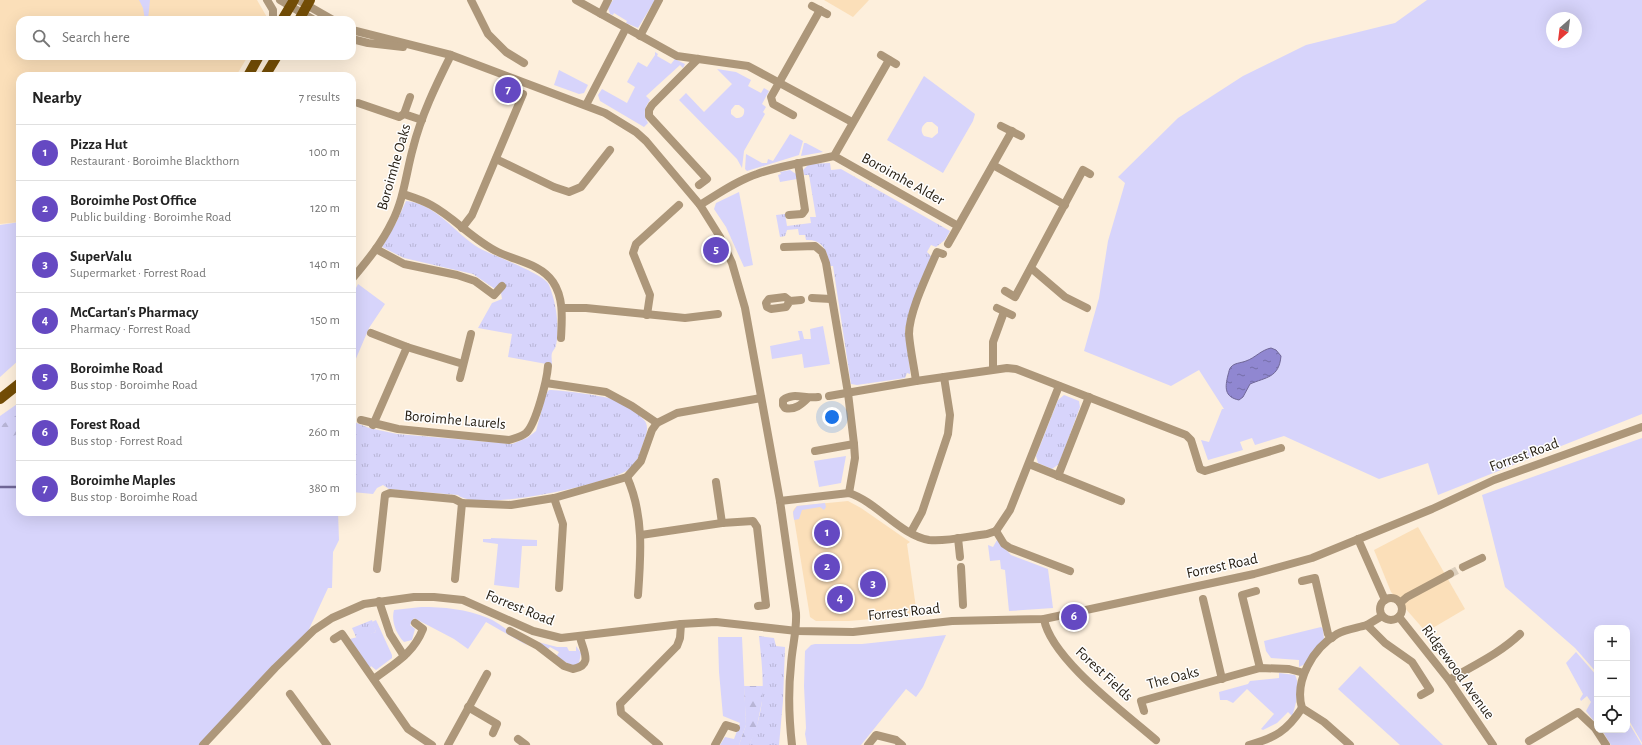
<!DOCTYPE html>
<meta charset="utf-8">
<style>
body{margin:0;font-family:"Alegreya Sans",sans-serif;background:#f6f6f6;color:#222}
.controls{position:absolute;right:12px;bottom:12px;display:grid;overflow:hidden;border-radius:8px;box-shadow:0 4px 16px #0002}
.controls button{width:36px;height:36px;display:grid;place-items:center;padding:0;border:0;border-bottom:1px solid #e0e0e0;background:#fff;color:#222;font:20px sans-serif}
.compass{position:absolute;left:1546px;top:12px;width:36px;height:36px;border-radius:50%;background:#fff;box-shadow:0 4px 16px #0002;rotate:208deg}
.you{position:absolute;left:832px;top:417px;width:14px;height:14px;margin:-10px;border:3px solid #fff;border-radius:50%;background:#1a73e8;box-shadow:0 0 0 6px #1a73e833}
.badge{display:grid;place-items:center;width:26px;height:26px;border-radius:50%;background:#6549c2;color:#fff;font-size:13px;font-weight:700}
.pin{position:absolute;translate:-50% -50%;border:2px solid #fff;box-shadow:0 1px 4px #0006}
.list{margin:0;padding:0;list-style:none}
h2{display:flex;justify-content:space-between;align-items:center;height:52px;margin:0;padding:0 16px;font-size:17px}
h2 small{font-size:13px;font-weight:400;color:#767676}
.list li{display:grid;grid-template-columns:26px 1fr auto;gap:12px;align-items:center;box-sizing:border-box;height:56px;padding:0 16px;border-top:1px solid #e0e0e0}
.list b{display:block;font-size:15px;white-space:nowrap}
.list p{margin:0;font-size:13px;white-space:nowrap;color:#767676}
.list em{font-size:13px;font-style:normal;color:#767676}
.icon{flex:none;width:22px;height:22px;fill:none;stroke:currentColor;stroke-width:2;stroke-linecap:round;stroke-linejoin:round}
.map{position:relative;flex:none;width:1642px;height:745px;overflow:hidden}
.search{position:absolute;background:#fff;box-shadow:0 4px 16px #0002;left:16px;top:16px;width:340px;height:44px;display:flex;align-items:center;gap:10px;box-sizing:border-box;padding:0 14px;border-radius:12px;color:#767676;font-size:15px}
.panel{position:absolute;background:#fff;box-shadow:0 4px 16px #0002;left:16px;top:72px;width:340px;height:444px;border-radius:12px}
.map>svg:first-child{display:block}
</style>
<div class="map">
<svg width="1642" height="745" viewBox="0 0 1642 745">
<defs>
<pattern id="forest-firs" width="22" height="20" patternUnits="userSpaceOnUse"><rect width="22" height="20" fill="#d7d4fb"/><path d="M5 1l3.5 6h-7zM16 11l3.5 6h-7z" fill="#b8b5d6"/></pattern>
<pattern id="park-tufts" width="24" height="20" patternUnits="userSpaceOnUse"><rect width="24" height="20" fill="#d7d4fb"/><path d="M3 7l-1-3M5 7V3M7 7l1-3M15 17l-1-3M17 17v-4M19 17l1-3" fill="none" stroke="#b8b5d6"/></pattern>
<pattern id="water-ripples" width="26" height="14" patternUnits="userSpaceOnUse"><rect width="26" height="14" fill="#9087d1"/><path d="M2 4q2-2 4 0t4 0M15 11q2-2 4 0t4 0" fill="none" stroke="#756ea8"/></pattern>
</defs>
<rect width="100%" height="100%" fill="#fdefdc"/>
<g fill="#fbdfb9">
<path d="M0,0H257L268,19L20,20V56H248L236,76H20V222L0,224Z"/>
<path d="M824,0H869L853,17Z"/>
<path d="M848,501L861,508L910,542L907,544L917,615L849,621H816L810,617L793,512L794,509L797,506Z"/>
<path d="M1418,527L1465,609L1426,632L1391,592L1374,550Z"/>
</g>
<g fill="#d7d4fb" fill-rule="evenodd">
<path d="M139,0H150L148,20H145L143,8Z"/>
<path d="M613,0H655L638,28L626,23L627,21L614,13L613,15L610,14L608,8Z"/>
<path d="M1427,0H1642V414L1438,495L1428,463L1379,479L1284,436L1255,445L1252,438L1240,442L1243,450L1208,460L1201,440L1209,442L1222,409H1224L1199,370L1171,386L1084,351L1099,298L1108,241L1125,183L1118,177L1178,118L1243,76L1306,45L1395,23ZM1552,18H1576V42H1552Z"/>
<path d="M655,52L658,54L657,56L671,64L675,59L685,64L683,68L680,65L646,96L650,100C644,108 643,114 648,123L644,127L600,101L598,95L602,89L627,103L635,87L627,82L638,62L647,67L655,55Z"/>
<path d="M717,69L736,72L751,80L748,86L761,93L764,88L769,91L762,104L766,107L763,112L765,114L744,151L742,168L737,159L679,100L686,93L704,112L732,84ZM735,105H739L744,109C745,115 742,118 736,118L731,114V110Z"/>
<path d="M559,70L588,85L584,93L579,94L554,85Z"/>
<path d="M924,76L975,114L973,121L943,173L887,140ZM927,122H932L938,127V133L932,138L924,136C920,131 921,126 927,122Z"/>
<path d="M790,134L803,141L799,155L747,171L745,169L746,154L762,163H767L768,159L773,161Z"/>
<path d="M804,143H806L823,152L801,156Z"/>
<path d="M790,170L796,174L797,179L780,182L778,175L781,174L780,172Z"/>
<path d="M739,192L753,265L744,267L726,227L714,209L716,203Z"/>
<path d="M20,222V359L0,377V225Z"/>
<path d="M358,284L385,304L369,328L352,368V296Z"/>
<path d="M823,326L830,364L804,368L802,354L772,359L770,346L800,340L798,331H802L804,339H811L810,329Z"/>
<path d="M20,402V512H338L339,540L333,552L332,588H328L304,640L203,745H0V416Z"/>
<path d="M1642,438V743L1627,717V628H1597V673L1575,648L1505,587L1482,495Z"/>
<path d="M846,456L841,483L819,487L814,461Z"/>
<path d="M825,503L826,507L824,510L820,507L802,510L799,519L794,520L793,512L797,506Z"/>
<path d="M491,538L537,540V546H522L519,588L494,585L498,544L483,542V539H491Z"/>
<path d="M997,540L1011,555L1048,569L1053,608L1009,611L1005,570L1001,569L1000,560L990,561L988,545L993,547Z"/>
<path d="M421,607C444,607 466,609 488,618C502,624 515,637 528,646L486,622L468,649L454,639L414,618L410,625L415,629L412,640L404,642C396,634 391,621 394,610Z"/>
<path d="M376,620L392,655V658L376,670L371,666L370,668L350,639L376,632L372,622Z"/>
<path d="M1321,627L1323,629L1324,639L1305,664L1299,667V660L1271,658L1266,651L1264,641Z"/>
<path d="M946,635L923,687L916,697L906,689L861,745H807L805,734L806,728L804,686L805,651L811,645L815,644H862Z"/>
<path d="M718,637H742L746,725L739,745H720L725,737L734,739L740,723L723,716L719,672Z"/>
<path d="M538,642L557,647H567L569,651H576V646L581,653L579,663L573,666L556,657L559,652L550,647L547,650Z"/>
<path d="M1576,652L1597,676V725L1586,711L1591,702L1587,696L1581,701L1580,699L1583,694L1566,663Z"/>
<path d="M1360,666L1443,745H1400L1338,689Z"/>
<path d="M1279,673L1295,675C1301,685 1296,705 1292,716L1288,712L1277,723L1263,730L1261,729L1274,714L1247,689L1233,703L1227,700H1220L1219,692L1248,684L1250,681L1279,678Z"/>
<path d="M1627,720L1642,745H1611L1602,730H1627Z"/>
</g>
<g fill="url(#forest-firs)">
<path d="M20,413V434L0,439V426Z"/>
<path d="M744,686H764V691L756,731L749,745H739L746,725Z"/>
</g>
<g fill="url(#park-tufts)">
<path d="M830,163L831,170L841,169L950,231L945,240L936,247L931,245L927,252L931,256L905,328L910,370V374L907,373L905,378L857,385L851,384L833,266H830C827,251 823,239 806,240L805,235H799L798,229L787,230L785,236L780,237L776,215L785,214L787,226L811,223L810,217H816L809,175H804L803,170L809,164Z"/>
<path d="M406,201C437,204 454,233 479,248C493,256 545,274 549,285C556,302 560,327 556,345C556,348 553,350 552,353C551,356 552,361 552,365L508,357L512,334L478,328L492,303L502,299L501,293L473,274L404,258L382,247L396,223Z"/>
<path d="M549,390C560,390 606,396 615,400C622,403 643,416 646,423C649,430 645,437 643,444C640,452 638,462 631,468C611,484 477,513 458,495L389,489L383,485L377,488L373,494L352,492V414L356,416L354,422L369,428L397,434L512,444L527,438L536,431L546,394Z"/>
<path d="M1064,395L1079,401L1080,407L1059,464L1052,469L1038,463L1036,456L1058,400Z"/>
<path d="M372,620L376,632L357,639L352,628Z"/>
<path d="M759,636L774,638L776,646L785,647L783,701L779,745H749C768,706 763,676 759,636Z"/>
</g>
<path fill="url(#water-ripples)" stroke="#706797" d="M1271,348L1276,350L1281,356C1279,378 1266,377 1250,384L1243,397L1239,400C1224,397 1225,387 1228,375C1229,372 1229,369 1231,367C1234,363 1241,363 1246,361C1255,358 1261,350 1271,348Z"/>
<g fill="none" stroke-linecap="round" stroke-linejoin="round">
<path stroke="#706797" stroke-width="2.5" d="M0,487H20"/>
<path stroke="#dccfbd" stroke-width="8" stroke-dasharray="8 4" stroke-linecap="butt" d="M1450,574L1463,567"/>
<g stroke="#ad977a" stroke-width="8">
<path d="M267,0L273,10V20"/>
<path d="M280,0L314,20"/>
<path d="M298,0L333,20"/>
<path d="M471,0L488,34L506,52L524,63"/>
<path d="M576,0L677,56L748,66L852,122"/>
<path d="M812,6L827,14"/>
<path d="M601,14L608,0"/>
<path d="M352,30L451,55L605,113L636,132L646,141L700,205L720,237L732,263L745,308L780,501L796,613C797,631 792,647 791,665C788,692 789,719 792,745"/>
<path d="M640,36L659,0"/>
<path d="M352,39L368,43L403,47"/>
<path d="M881,55L896,64"/>
<path d="M698,59L652,105L649,110V116L707,179L699,185"/>
<path d="M358,103L399,117L404,114L422,120"/>
<path d="M586,105L626,28"/>
<path d="M404,114L410,97"/>
<path d="M793,115L773,104L771,97L820,10"/>
<path d="M1001,126L1021,136"/>
<path d="M834,156L958,226"/>
<path d="M496,159L554,187L569,192L581,187L610,150"/>
<path d="M993,165L1065,205"/>
<path d="M403,194C412,197 422,200 431,205C455,218 473,240 498,252C516,261 541,264 553,282C564,298 562,319 561,338"/>
<path d="M700,205C718,194 736,181 757,174C782,165 808,162 834,156L889,60"/>
<path d="M789,215L802,214L805,210L798,163"/>
<path d="M462,228L472,215L523,94"/>
<path d="M948,244L1012,131"/>
<path d="M784,247L815,246L822,252L826,263L848,393L854,444L855,458L849,493"/>
<path d="M376,249L404,264L457,275L475,281L494,295L502,286"/>
<path d="M1031,268L1065,297L1087,308"/>
<path d="M352,279C367,261 382,243 392,222C404,199 406,173 413,148C421,116 436,85 451,55"/>
<path d="M1005,291L1015,297L1083,170L1090,174"/>
<path d="M812,298L831,299"/>
<path d="M790,301L785,297L769,299L766,303L767,307L771,309L786,307L790,301L801,300"/>
<path d="M562,308H586L685,318L718,314"/>
<path d="M997,308L1012,315"/>
<path d="M647,315L650,295L633,253L636,244L679,205"/>
<path d="M371,333L407,347L463,364"/>
<path d="M993,369V342L1004,312"/>
<path d="M460,378L471,334"/>
<path d="M916,381C914,366 910,349 909,334C909,312 928,273 937,252L943,254"/>
<path d="M546,383L606,392L632,406L657,423"/>
<path d="M829,396L916,381L1007,368L1016,369L1186,435L1191,440L1200,469L1205,471L1281,448"/>
<path d="M808,398C801,405 795,410 785,408L783,405V400C793,392 805,399 818,397"/>
<path d="M361,420L398,429L509,440C515,438 521,437 526,433C536,424 547,380 548,366"/>
<path d="M373,425L407,347"/>
<path d="M815,451L854,444"/>
<path d="M1029,464L1121,501"/>
<path d="M1058,476L1089,397"/>
<path d="M627,477C644,515 641,555 638,595"/>
<path d="M716,482L722,523"/>
<path d="M554,498L563,524L559,588"/>
<path d="M780,501L849,493C877,502 900,535 929,540C947,542 969,536 987,534L996,531"/>
<path d="M996,531L1010,510L1059,386"/>
<path d="M996,531L1004,544L1010,548L1070,571"/>
<path d="M911,532L922,512L948,434L950,415L944,377"/>
<path d="M641,535L722,523L753,521L757,527L766,605L758,606"/>
<path d="M958,538L960,557"/>
<path d="M1358,539L1385,600"/>
<path d="M961,567L963,605"/>
<path d="M1463,567L1482,558"/>
<path d="M377,569L385,495L390,493L454,499L462,503L511,505L554,498L582,490L627,477L641,461L652,430L657,423L677,413L761,398"/>
<path d="M455,579L462,503"/>
<path d="M1302,581L1315,578L1328,634L1332,638"/>
<path d="M1256,591L1242,595L1260,668"/>
<circle cx="1391" cy="609" r="11"/>
<path d="M1203,599L1222,679"/>
<path d="M379,601L390,634L404,656"/>
<path d="M1400,603L1407,597L1450,574"/>
<path d="M1399,617L1449,680L1493,745"/>
<path d="M1044,619C1051,659 1125,713 1156,740"/>
<path d="M1367,625L1382,616"/>
<path d="M510,631L538,646L564,666L573,669C594,665 583,651 580,637"/>
<path d="M334,639L342,634L408,729L432,745"/>
<path d="M374,679C395,663 413,654 423,629L415,623"/>
<path d="M1449,680C1474,665 1499,654 1520,634"/>
<path d="M290,694L327,745"/>
<path d="M468,707L497,724L493,733"/>
<path d="M1144,711L1141,701L1260,668L1289,669L1304,673"/>
<path d="M518,739L526,745"/>
<path d="M1529,741L1578,712L1595,728L1606,745"/>
<path d="M203,745L275,668L314,630L332,618L364,604L414,597H434L463,600L533,631L561,638L681,624L716,622L797,631L853,632L952,621L1044,619L1254,574L1312,558L1432,509L1494,480L1642,427"/>
<path d="M448,745L487,674"/>
<path d="M659,745L621,713L620,704L677,646L680,638L681,624"/>
<path d="M715,745L726,725L736,728"/>
<path d="M868,745L876,735L896,740L902,745"/>
<path d="M1249,745C1275,738 1287,731 1302,708"/>
<path d="M1350,745L1324,722L1302,708C1294,681 1313,648 1337,634C1346,629 1357,628 1367,625L1385,643L1412,662L1430,690L1421,695"/>
</g>
<g stroke="#734d06" stroke-width="10">
<path d="M282,20L294,0"/>
<path d="M299,20L310,0"/>
<path d="M248,76L259,56"/>
<path d="M265,76L277,56"/>
<path d="M0,399L20,383"/>
</g>
</g>
<g text-anchor="middle" dominant-baseline="central" stroke-width="3" stroke-linejoin="round" paint-order="stroke">
<g font-size="15" fill="#241c10" stroke="#fefefe">
<text transform="translate(394 167) rotate(-74)">Boroimhe Oaks</text>
<text transform="translate(903 179) rotate(29)">Boroimhe Alder</text>
<text transform="translate(455 420) rotate(5)">Boroimhe Laurels</text>
<text transform="translate(1524 455) rotate(-20)">Forrest Road</text>
<text transform="translate(1222 566) rotate(-12)">Forrest Road</text>
<text transform="translate(520 608) rotate(22)">Forrest Road</text>
<text transform="translate(904 612) rotate(-6)">Forrest Road</text>
<text transform="translate(1458 672) rotate(54)">Ridgewood Avenue</text>
<text transform="translate(1104 674) rotate(43)">Forest Fields</text>
<text transform="translate(1173 678) rotate(-15)">The Oaks</text>
</g>
</g>
</svg>
<div class="controls">
<button>+</button>
<button>−</button>
<button><svg class="icon" aria-label="locate" viewBox="0 0 24 24"><circle cx="12" cy="12" r="6"/><path d="M12 2v4M12 18v4M2 12h4M18 12h4"/></svg></button>
</div>
<svg class="compass" viewBox="-18 -18 36 36"><path d="M0-13l5 13h-10z" fill="#e53935"/><path d="M0 13l5-13h-10z" fill="#767676"/></svg>
<div class="you"></div>
<div class="pin badge" style="left:827px;top:533px">1</div>
<div class="pin badge" style="left:827px;top:567px">2</div>
<div class="pin badge" style="left:873px;top:584px">3</div>
<div class="pin badge" style="left:840px;top:599px">4</div>
<div class="pin badge" style="left:716px;top:250px">5</div>
<div class="pin badge" style="left:1074px;top:617px">6</div>
<div class="pin badge" style="left:508px;top:90px">7</div>
<div class="search"><svg class="icon" aria-label="search" viewBox="0 0 24 24"><circle cx="10" cy="10" r="6"/><path d="M15 15l6 6"/></svg>Search here</div>
<section class="panel">
<h2>Nearby<small>7 results</small></h2>
<ul class="list">
<li><span class="badge">1</span><div><b>Pizza Hut</b><p>Restaurant · Boroimhe Blackthorn</p></div><em>100 m</em></li>
<li><span class="badge">2</span><div><b>Boroimhe Post Office</b><p>Public building · Boroimhe Road</p></div><em>120 m</em></li>
<li><span class="badge">3</span><div><b>SuperValu</b><p>Supermarket · Forrest Road</p></div><em>140 m</em></li>
<li><span class="badge">4</span><div><b>McCartan's Pharmacy</b><p>Pharmacy · Forrest Road</p></div><em>150 m</em></li>
<li><span class="badge">5</span><div><b>Boroimhe Road</b><p>Bus stop · Boroimhe Road</p></div><em>170 m</em></li>
<li><span class="badge">6</span><div><b>Forest Road</b><p>Bus stop · Forrest Road</p></div><em>260 m</em></li>
<li><span class="badge">7</span><div><b>Boroimhe Maples</b><p>Bus stop · Boroimhe Road</p></div><em>380 m</em></li>
</ul>
</section>
</div>
